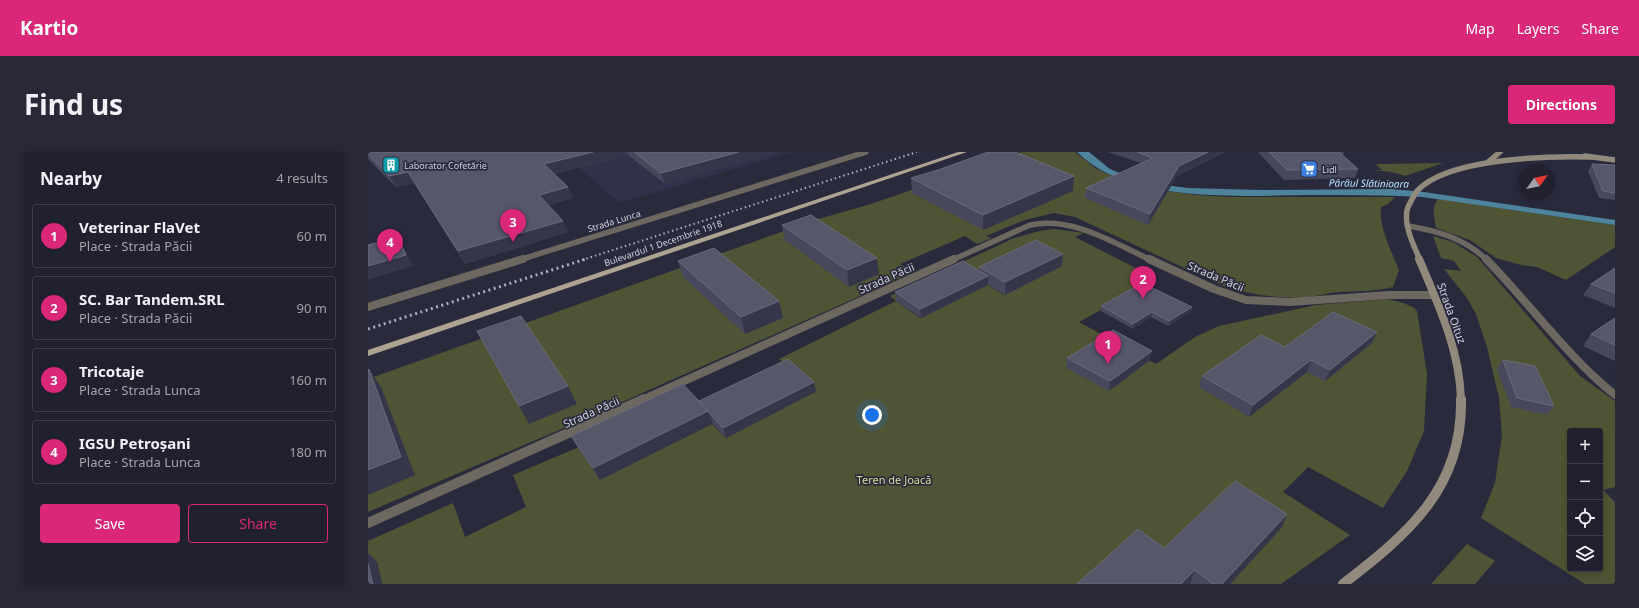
<!DOCTYPE html>
<meta charset="utf-8">
<style>
body{margin:0;font-family:"Noto Sans",sans-serif;background:#282836;color:#f1f3f6}
.controls{position:absolute;right:12px;bottom:12px;display:grid;overflow:hidden;border-radius:4px;box-shadow:0 2px 6px #0003}
.controls button{width:36px;height:36px;display:grid;place-items:center;padding:0;border:0;border-bottom:1px solid #3d3e4a;background:#20202e;color:#f1f3f6;font:20px sans-serif}
.compass{position:absolute;left:1151px;top:12px;width:36px;height:36px;border-radius:50%;background:#20202e;box-shadow:0 2px 6px #0003;rotate:57deg}
.you{position:absolute;left:504px;top:263px;width:14px;height:14px;margin:-10px;border:3px solid #fff;border-radius:50%;background:#1a73e8;box-shadow:0 0 0 6px #1a73e833}
.badge{display:grid;place-items:center;width:26px;height:26px;border-radius:50%;background:#db2777;color:#fff;font-size:13px;font-weight:700}
.pin{position:absolute;translate:-50% -33px;filter:drop-shadow(0 1px 2px #0008)}
.pin::after{content:'';position:absolute;top:21px;width:14px;height:12px;background:inherit;clip-path:polygon(0 0,100% 0,50% 100%)}
.list{margin:0;padding:0;list-style:none}
h2{display:flex;justify-content:space-between;align-items:center;height:52px;margin:0;padding:0 16px;font-size:17px}
h2 small{font-size:13px;font-weight:400;color:#a2a3aa}
.list li{display:grid;grid-template-columns:26px 1fr auto;gap:12px;align-items:center;box-sizing:border-box;height:64px;margin:0 8px 8px;padding:0 8px;border:1px solid #3d3e4a;border-radius:4px}
.list b{display:block;font-size:15px;white-space:nowrap}
.list p{margin:0;font-size:13px;white-space:nowrap;color:#a2a3aa}
.list em{font-size:13px;font-style:normal;color:#a2a3aa}
.actions{display:flex;gap:8px;padding:12px 16px}
.actions a{flex:1;padding:9px 0;border:1px solid #db2777;border-radius:4px;text-align:center;font-size:14px;color:#db2777}
.actions .main{background:#db2777;color:#fff}
.icon{flex:none;width:22px;height:22px;fill:none;stroke:currentColor;stroke-width:2;stroke-linecap:round;stroke-linejoin:round}
.map{position:relative;flex:none;width:1247px;height:432px;overflow:hidden;border-radius:4px}
header{display:flex;align-items:center;gap:24px;box-sizing:border-box;height:56px;padding:0 20px;background:#db2777;color:#fff}
header strong{font-size:19px}
nav{display:flex;gap:22px;margin-inline-start:auto;font-size:14px}
.intro{display:flex;align-items:center;justify-content:space-between;box-sizing:border-box;height:96px;padding:0 24px}
h1{margin:0;font-size:28px}
.button{padding:10px 18px;border-radius:4px;background:#db2777;color:#fff;font-size:14px;font-weight:700}
main{display:flex;gap:24px;padding:0 24px}
aside{flex:1;background:#20202e;border-radius:4px;box-shadow:0 2px 6px #0003}
.map>svg:first-child{display:block}
</style>
<header>
<strong>Kartio</strong>
<nav><a>Map</a><a>Layers</a><a>Share</a></nav>
</header>
<div class="intro"><h1>Find us</h1><a class="button">Directions</a></div>
<main>
<aside>
<h2>Nearby<small>4 results</small></h2>
<ul class="list">
<li><span class="badge">1</span><div><b>Veterinar FlaVet</b><p>Place · Strada Păcii</p></div><em>60 m</em></li>
<li><span class="badge">2</span><div><b>SC. Bar Tandem.SRL</b><p>Place · Strada Păcii</p></div><em>90 m</em></li>
<li><span class="badge">3</span><div><b>Tricotaje</b><p>Place · Strada Lunca</p></div><em>160 m</em></li>
<li><span class="badge">4</span><div><b>IGSU Petroșani</b><p>Place · Strada Lunca</p></div><em>180 m</em></li>
</ul>
<div class="actions"><a class="main">Save</a><a>Share</a></div>
</aside>
<div class="map">
<svg width="1247" height="432" viewBox="0 0 1247 432">
<rect width="100%" height="100%" fill="#2a2a3d"/>
<path fill="#31314a" d="M194,0H424L251,51Z"/>
<g fill="#4f5435" fill-rule="evenodd">
<path d="M653,0H707L727,16L752,28L792,38L828,43L861,45H1027L1020,52L1013,55C1010,73 1024,101 1031,118L1025,135C1006,140 990,139 970,140C960,141 950,144 940,145C911,147 883,143 855,134L707,65L686,61L657,68L618,84L624,86L609,92L597,84L532,112L546,120L198,275L0,360V227L447,68L503,52Z"/>
<path d="M1075,11L1037,24L1024,20L1004,18H1014L1008,12Z"/>
<path d="M1070,47L1247,73V95L1198,128L1169,115L1153,113L1128,106L1102,88L1068,76C1066,65 1063,57 1070,47Z"/>
<path d="M686,77L716,81L707,85L789,127L711,170L788,212L827,185L851,174L948,153L1020,147L1035,151L1045,155L1049,159L1059,222L1056,279L1039,319L1015,356L940,315L915,340L982,383L913,432H862L914,375L863,342L793,409L722,432H14L9,411L0,415V389L85,351L97,385L158,355L145,323L211,295L232,328L344,272L358,286L449,239L411,207L528,149L552,166L620,133L636,143L694,113L611,127L595,118L528,149L522,144L646,86L672,79Z"/>
<path d="M1065,84L1085,90L1109,105L1212,224L1247,249V335L1235,338L1247,350V432H1217L1113,366L1127,331L1134,283L1131,246L1119,195L1108,162L1099,146L1076,117L1093,119L1086,109L1073,106ZM1202,279H1232V417H1202Z"/>
<path d="M1099,392L1127,409L1107,432H1063Z"/>
</g>
<path fill="#4e839b" d="M709,0H721L742,17L761,25L790,32L820,36L892,38L1024,37L1056,40L1247,68V73L1054,45C1014,43 975,43 936,43C870,44 758,51 709,0Z"/>
<g fill="none" stroke-linecap="round" stroke-linejoin="round">
<g stroke="#6d685f" stroke-width="5.5">
<path d="M1040,74C1070,79 1096,86 1119,108"/>
<path d="M151,108L498,0"/>
<path d="M584,108L662,73C705,64 745,91 783,108"/>
</g>
<g stroke="#6d685f" stroke-width="8">
<path d="M781,107L846,137L878,148L922,150L1020,143H1065"/>
<path d="M1118,107C1162,152 1198,203 1247,243"/>
<path d="M0,155L155,107"/>
<path d="M274,248L586,107"/>
</g>
<path stroke="#6d685f" stroke-width="10" d="M0,371L276,247"/>
<g stroke="#91897b" stroke-width="5.5">
<path d="M1217,4L1247,8"/>
<path d="M1120,10L1132,0"/>
<path d="M1052,108C1046,94 1034,71 1040,55C1042,51 1046,43 1049,39C1079,6 1179,4 1222,5"/>
</g>
<path stroke="#91897b" stroke-width="8" d="M1051,107C1070,152 1092,198 1093,248"/>
<path stroke="#91897b" stroke-width="10" d="M975,432C1040,382 1095,336 1093,247"/>
<path fill="#ada390" fill-rule="evenodd" d="M590,0H599L0,204V198Z"/>
<path stroke="#acadbb" stroke-width="2" stroke-dasharray="1.5 3" stroke-linecap="butt" d="M214,108L549,0"/>
<path stroke="#acadbb" stroke-width="3" stroke-dasharray="2 3.5" stroke-linecap="butt" d="M0,177L218,107"/>
</g>
<g fill="#48485c">
<path d="M0,0H410L297,32L260,3L186,22L200,35L205,46L181,53L195,69L200,80L97,112L46,31L28,35L0,7Z"/>
<path d="M740,0H857L809,24L780,73L717,46L718,36L773,11Z"/>
<path d="M890,0H976L975,3L990,17L987,26L916,28Z"/>
<path d="M1224,12L1247,13V48L1231,46L1220,19Z"/>
<path d="M570,18L705,39L615,78L544,41L543,26Z"/>
<path d="M414,73L511,122L481,135L417,88Z"/>
<path d="M310,109L411,149L415,166L377,182L315,125Z"/>
<path d="M694,114L637,143L620,133L553,166L528,149L527,140L611,119V115Z"/>
<path d="M1247,116V156L1215,143L1223,132Z"/>
<path d="M733,154L824,155L823,160L800,174L783,165L765,177L733,159Z"/>
<path d="M1247,166V209L1215,194L1223,182Z"/>
<path d="M1004,191L957,229L939,220L881,265L831,235L834,224L917,195Z"/>
<path d="M699,206L782,208L741,239L698,216Z"/>
<path d="M1135,208L1186,254L1179,263L1143,255L1129,217Z"/>
<path d="M446,230L448,239L358,286L344,271L232,328L210,296L203,284L331,249Z"/>
<path d="M919,362L914,375L862,432H823L796,396Z"/>
</g>
<g fill="#36364a">
<path d="M225,0H259L260,3L181,23L176,12Z"/>
<path d="M371,0H410L297,32L293,21Z"/>
<path d="M840,0H857L809,24L780,73L782,62L811,14Z"/>
<path d="M40,20L46,31L28,35L21,24Z"/>
<path d="M706,24L705,39L615,78V63Z"/>
<path d="M200,35L205,46L176,55L171,43Z"/>
<path d="M195,69L200,80L97,112L90,99Z"/>
<path d="M30,85L36,96L45,114L0,128V114Z"/>
<path d="M695,102L694,114L637,143V130Z"/>
<path d="M509,106L511,122L481,135L479,118Z"/>
<path d="M620,124V133L553,166L552,157Z"/>
<path d="M411,149L415,166L377,182L373,165Z"/>
<path d="M824,155L823,160L800,174L801,169Z"/>
<path d="M784,160L783,165L765,177V172Z"/>
<path d="M1009,180L1004,191L957,229L962,218Z"/>
<path d="M784,199L782,208L741,239L742,229Z"/>
<path d="M943,208L939,220L881,265L885,253Z"/>
<path d="M1,217L13,235L47,323L0,343Z"/>
<path d="M446,230L448,239L358,286L355,276Z"/>
<path d="M200,234L209,252L161,272L151,254Z"/>
<path d="M340,259L345,271L232,328L225,316Z"/>
<path d="M919,362L914,375L862,432H854Z"/>
<path d="M0,401L9,410L14,432H5L0,412Z"/>
<path d="M827,418L822,432H813Z"/>
</g>
<g fill="#57576a" stroke="#6a6a7c">
<path d="M0,0H225L176,12L200,35L171,43L195,69L90,99L40,20L21,24L0,2Z"/>
<path d="M266,0H371L293,21Z"/>
<path d="M620,0H647L706,24L615,63L543,26L570,18Z"/>
<path d="M769,0H840L811,14L782,62L718,36L785,6Z"/>
<path d="M901,0H971L990,17L919,18Z"/>
<path d="M1224,12L1247,13V41L1235,39Z"/>
<path d="M443,63L509,106L479,118L414,73Z"/>
<path d="M30,85L38,103L0,114V93Z"/>
<path d="M668,88L695,102L637,130L611,115Z"/>
<path d="M346,96L411,149L373,165L310,109Z"/>
<path d="M595,109L620,124L552,157L527,140Z"/>
<path d="M1247,116V141L1223,132Z"/>
<path d="M774,131L824,155L801,169L784,160L765,172L733,154Z"/>
<path d="M965,160L1009,180L962,218L943,208L885,253L834,224L893,183L917,195Z"/>
<path d="M153,164L200,234L151,254L109,179Z"/>
<path d="M1247,166V193L1223,182Z"/>
<path d="M745,178L784,199L742,229L699,206Z"/>
<path d="M420,207L446,230L355,276L331,249Z"/>
<path d="M1135,208L1167,214L1186,254L1149,246Z"/>
<path d="M1,217L33,305L0,318V218Z"/>
<path d="M315,232L340,259L225,316L203,284Z"/>
<path d="M867,329L919,362L854,432H845L827,418L813,432H709L770,377L796,396Z"/>
<path d="M0,412L5,432H0Z"/>
</g>
<defs>
<g id="building-square" transform="scale(0.9)"><rect x="-9" y="-9" width="18" height="18" rx="4" fill="#0f9aa8" stroke="#2a2a3d"/><path d="M-4-6H4V6H1V3H-1V6H-4ZM-2.5-4.3h1.7v1.8h-1.7ZM.8-4.3h1.7v1.8H.8ZM-2.5-1h1.7V.8h-1.7ZM.8-1h1.7V.8H.8Z" fill="#fff"/></g>
<g id="supermarket-square" transform="scale(0.9)"><rect x="-9" y="-9" width="18" height="18" rx="4" fill="#3f7fe0" stroke="#2a2a3d"/><path d="M-6-5.5h2.5l.6 2H6L4.5 2H-2.5L-4.4-4H-6ZM-1.5 3.2a1.3 1.3 0 1 0 .1 0ZM3 3.2a1.3 1.3 0 1 0 .1 0Z" fill="#fff"/></g>
</defs>
<g fill-rule="evenodd">
<use href="#building-square" x="23" y="13"/>
<use href="#supermarket-square" x="941" y="17"/>
</g>
<g text-anchor="middle" dominant-baseline="central" stroke-width="3.5" stroke-linejoin="round" paint-order="stroke">
<g font-size="9" fill="#d0d1de" stroke="#2a2a3d" text-anchor="start">
<text x="36" y="13">Laborator Cofetărie</text>
<text x="954" y="17">Lidl</text>
</g>
<g font-size="9" fill="#d0d1de" stroke="#2a2a3d">
<text transform="translate(246 69) rotate(-17)">Strada Lunca</text>
<text transform="translate(295 91) rotate(-19)">Bulevardul 1 Decembrie 1918</text>
</g>
<g font-size="10" font-style="italic" fill="#b4e4fb" stroke="#2a2a3d">
<text transform="translate(1001 31) rotate(1)">Pârâul Slătinioara</text>
</g>
<g font-size="11" fill="#d0d1de" stroke="#2a2a3d">
<text transform="translate(848 124) rotate(23)">Strada Păcii</text>
<text transform="translate(518 126) rotate(-24)">Strada Păcii</text>
<text transform="translate(1084 161) rotate(70)">Strada Oituz</text>
<text transform="translate(223 260) rotate(-24)">Strada Păcii</text>
</g>
<g font-size="11" fill="#d2de93" stroke="#2a2a3d">
<text x="526" y="327">Teren de Joacă</text>
</g>
</g>
</svg>
<div class="controls">
<button>+</button>
<button>−</button>
<button><svg class="icon" aria-label="locate" viewBox="0 0 24 24"><circle cx="12" cy="12" r="6"/><path d="M12 2v4M12 18v4M2 12h4M18 12h4"/></svg></button>
<button><svg class="icon" aria-label="layers" viewBox="0 0 24 24"><path d="M12 4l9 5-9 5-9-5zM3 14l9 5 9-5"/></svg></button>
</div>
<svg class="compass" viewBox="-18 -18 36 36"><path d="M0-13l5 13h-10z" fill="#e53935"/><path d="M0 13l5-13h-10z" fill="#a2a3aa"/></svg>
<div class="you"></div>
<div class="pin badge" style="left:740px;top:212px">1</div>
<div class="pin badge" style="left:775px;top:147px">2</div>
<div class="pin badge" style="left:145px;top:90px">3</div>
<div class="pin badge" style="left:22px;top:110px">4</div>
</div>
</main>
